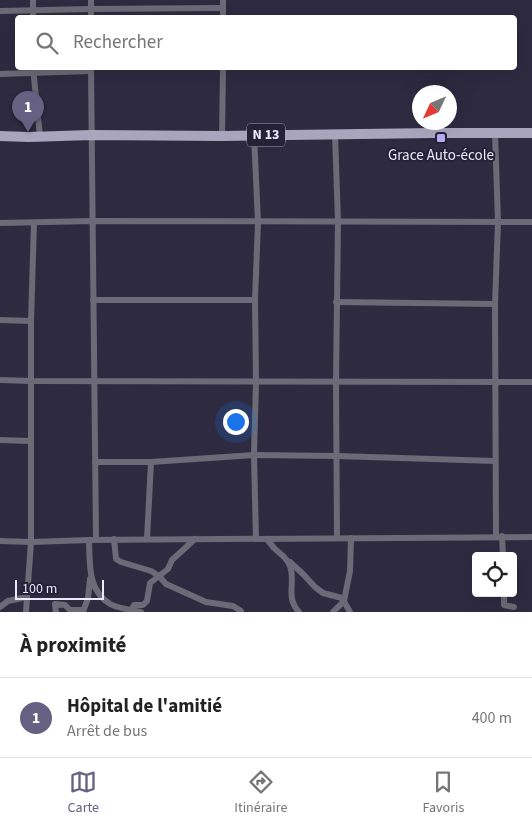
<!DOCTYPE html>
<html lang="fr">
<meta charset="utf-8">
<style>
body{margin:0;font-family:"Source Sans 3",sans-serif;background:#f2f2f2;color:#222}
.controls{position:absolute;right:15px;bottom:15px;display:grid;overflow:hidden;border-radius:5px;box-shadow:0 5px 20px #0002}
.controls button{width:45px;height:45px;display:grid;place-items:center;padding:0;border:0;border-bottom:1px solid #e0e0e0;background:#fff;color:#222;font:25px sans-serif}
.compass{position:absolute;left:412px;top:85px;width:45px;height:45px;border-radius:50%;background:#fff;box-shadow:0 5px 20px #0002;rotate:226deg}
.scale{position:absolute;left:15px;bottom:12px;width:89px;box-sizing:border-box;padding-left:5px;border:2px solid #ebe9f8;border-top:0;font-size:14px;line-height:18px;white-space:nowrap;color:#ebe9f8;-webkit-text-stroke:4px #252137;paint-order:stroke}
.you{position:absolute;left:235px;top:421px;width:18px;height:18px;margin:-12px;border:4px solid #fff;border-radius:50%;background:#1a73e8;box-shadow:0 0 0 8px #1a73e833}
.badge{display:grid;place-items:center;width:32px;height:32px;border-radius:50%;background:#666082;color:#fff;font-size:16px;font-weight:700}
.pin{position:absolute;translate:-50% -41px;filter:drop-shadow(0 1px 2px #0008)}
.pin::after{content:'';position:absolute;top:26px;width:18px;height:15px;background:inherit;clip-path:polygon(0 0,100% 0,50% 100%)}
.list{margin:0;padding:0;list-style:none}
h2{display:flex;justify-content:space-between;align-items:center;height:65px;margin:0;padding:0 20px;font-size:21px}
h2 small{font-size:16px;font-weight:400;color:#767676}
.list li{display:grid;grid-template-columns:32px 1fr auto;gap:15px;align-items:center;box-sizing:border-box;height:80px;padding:0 20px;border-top:1px solid #e0e0e0}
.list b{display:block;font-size:19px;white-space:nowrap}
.list p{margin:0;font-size:16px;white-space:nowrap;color:#767676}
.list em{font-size:16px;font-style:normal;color:#767676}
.icon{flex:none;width:28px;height:28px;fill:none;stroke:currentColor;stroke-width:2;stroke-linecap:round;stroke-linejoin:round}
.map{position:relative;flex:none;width:532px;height:612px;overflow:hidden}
.search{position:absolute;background:#fff;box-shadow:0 5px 20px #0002;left:15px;right:15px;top:15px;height:55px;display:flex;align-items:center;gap:12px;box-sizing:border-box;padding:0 18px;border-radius:5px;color:#767676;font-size:19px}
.sheet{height:145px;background:#fff}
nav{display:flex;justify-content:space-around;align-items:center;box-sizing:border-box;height:70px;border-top:1px solid #e0e0e0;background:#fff;font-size:14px;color:#767676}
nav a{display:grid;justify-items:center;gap:2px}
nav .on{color:#666082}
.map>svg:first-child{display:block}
</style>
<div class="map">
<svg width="532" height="612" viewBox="0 0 532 612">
<rect width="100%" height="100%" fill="#2e2b41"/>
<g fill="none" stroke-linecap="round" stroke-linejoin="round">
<g stroke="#6c6a76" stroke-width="6">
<path d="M33,0V18"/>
<path d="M0,11L91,9L223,8"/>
<path d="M91,18V0"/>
<path d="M223,18V0"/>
<path d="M33,68L40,136"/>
<path d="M91,68L96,539"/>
<path d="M0,74L91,71"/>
<path d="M495,133L498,222L495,304L496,536"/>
<path d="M335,134L338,222L336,382L337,538"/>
<path d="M254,135L258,222L255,300L256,382L254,455L256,539"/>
<path d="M222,136L223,68"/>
<path d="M0,223L93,221L532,222"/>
<path d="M93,300H255"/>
<path d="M336,302L495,304"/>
<path d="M0,320L31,321"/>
<path d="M0,380L31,381L532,382"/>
<path d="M0,440L30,441"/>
<path d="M95,462H151L254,455L337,456L495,461"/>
<path d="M502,536L503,556"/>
<path d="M114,539L116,559L121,562L151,571L159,576L166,584L206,602L233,606L241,611V612"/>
<path d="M147,539L151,462"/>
<path d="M267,539C269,542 272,545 274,548C281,555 286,556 290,566C296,583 285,597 299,612"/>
<path d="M89,540C90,563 87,590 110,604C117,608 132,610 141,612"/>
<path d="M0,541L31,542L89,540L532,537"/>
<path d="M290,562L303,574L315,587L323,593L342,598L350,612"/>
<path d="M504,593V605L514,607"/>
<path d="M0,607L8,601L27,597"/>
<path d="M26,612L31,542V321L34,223"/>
<path d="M56,612L55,604L65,605L70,610H83"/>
<path d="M83,612L88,598L90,579"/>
<path d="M130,612L134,605H143L147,601L150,583L168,569L172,560L195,539"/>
<path d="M333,612L344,601L350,571L351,538"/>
</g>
<path stroke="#a9a5bd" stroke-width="10" d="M0,136L29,137L91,135L222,136L433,133H532"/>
</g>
<rect fill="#b8abf7" stroke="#252137" stroke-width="2" x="436" y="133" width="10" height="10" rx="2.5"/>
<g text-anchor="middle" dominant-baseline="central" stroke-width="4" stroke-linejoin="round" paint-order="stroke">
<rect fill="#252137" stroke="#b0adbe" stroke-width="1" x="247" y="123.5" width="38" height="23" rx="4"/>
<g font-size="14" font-weight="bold" fill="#ebe9f8">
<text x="266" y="135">N 13</text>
</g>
<g font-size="15" fill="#ebe9f8" stroke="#252137">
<text x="441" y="155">Grace Auto-école</text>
</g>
</g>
</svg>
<div class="controls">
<button><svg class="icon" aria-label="locate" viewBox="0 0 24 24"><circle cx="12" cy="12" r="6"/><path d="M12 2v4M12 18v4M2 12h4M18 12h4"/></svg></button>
</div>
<svg class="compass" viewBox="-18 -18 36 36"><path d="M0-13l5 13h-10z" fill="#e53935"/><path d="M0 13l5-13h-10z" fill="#767676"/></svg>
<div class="scale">100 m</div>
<div class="you"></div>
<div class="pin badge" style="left:28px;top:132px">1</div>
<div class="search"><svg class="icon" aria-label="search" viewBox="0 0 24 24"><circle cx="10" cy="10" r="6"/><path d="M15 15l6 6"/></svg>Rechercher</div>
</div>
<section class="sheet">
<h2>À proximité<small></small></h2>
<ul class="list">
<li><span class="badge">1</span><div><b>Hôpital de l'amitié</b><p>Arrêt de bus</p></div><em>400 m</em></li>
</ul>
</section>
<nav>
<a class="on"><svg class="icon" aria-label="map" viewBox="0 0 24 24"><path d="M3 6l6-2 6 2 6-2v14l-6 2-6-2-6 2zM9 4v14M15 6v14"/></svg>Carte</a>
<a><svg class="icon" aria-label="directions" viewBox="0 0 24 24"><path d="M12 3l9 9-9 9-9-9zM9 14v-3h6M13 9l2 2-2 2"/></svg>Itinéraire</a>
<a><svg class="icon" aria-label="saved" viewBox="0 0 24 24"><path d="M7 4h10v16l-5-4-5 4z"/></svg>Favoris</a>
</nav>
